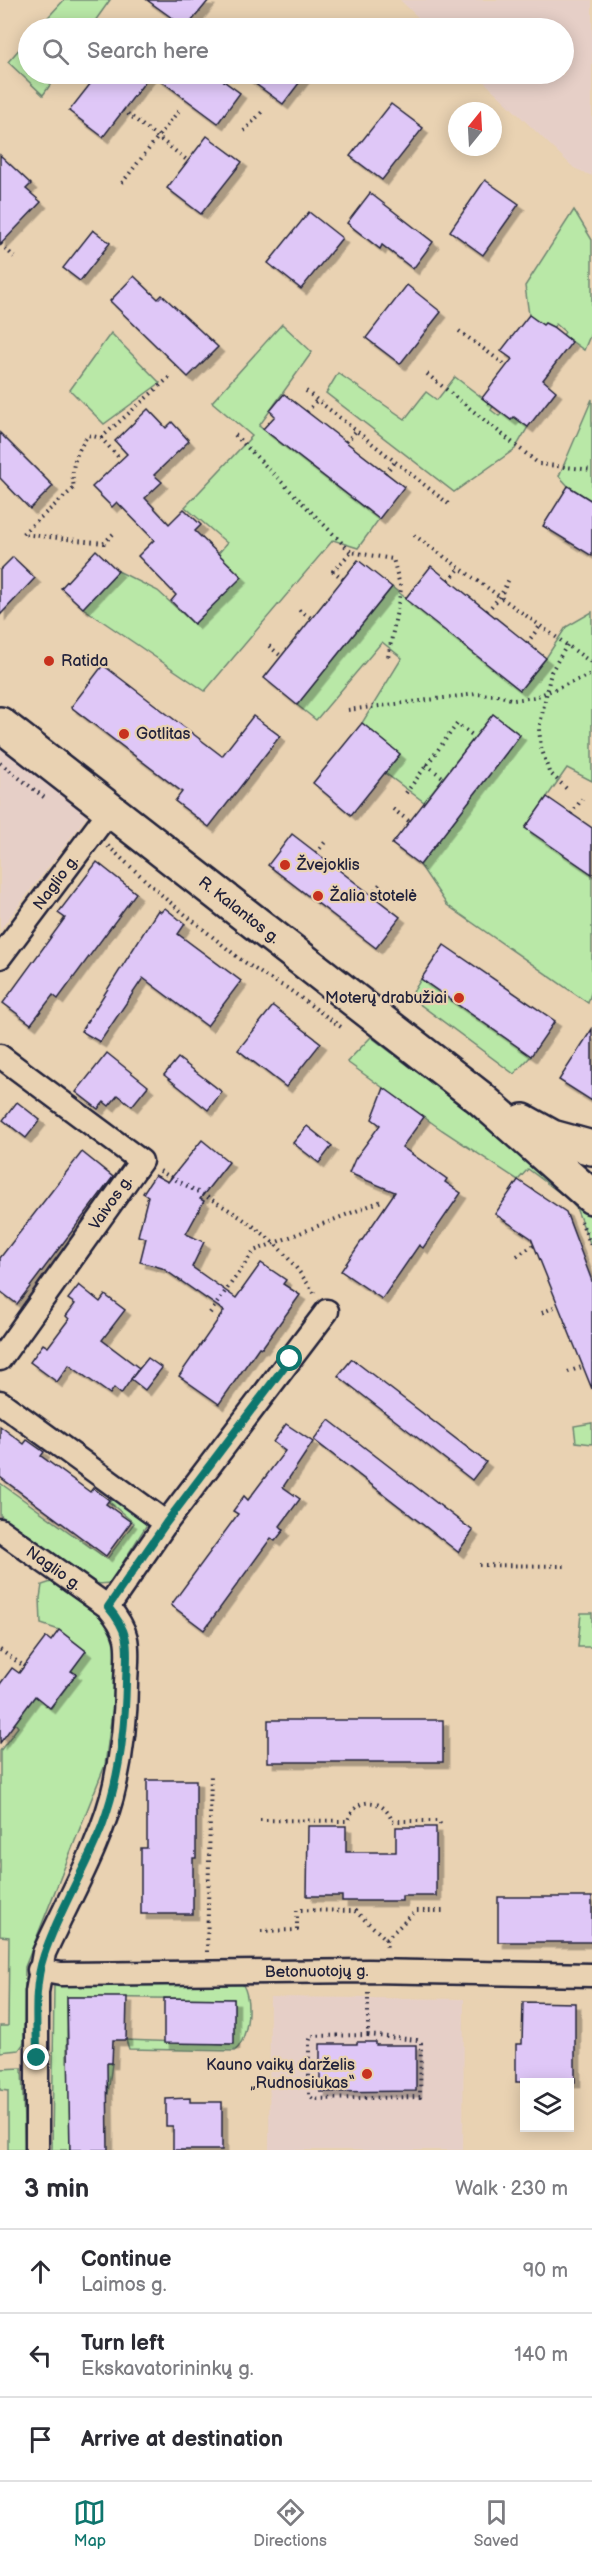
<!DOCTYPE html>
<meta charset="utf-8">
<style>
body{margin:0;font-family:"Balsamiq Sans",sans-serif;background:#f7f7f7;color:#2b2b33}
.controls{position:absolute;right:18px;bottom:18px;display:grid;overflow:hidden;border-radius:0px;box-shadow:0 3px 15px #0003}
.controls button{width:54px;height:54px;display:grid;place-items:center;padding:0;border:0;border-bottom:2px solid #e1e1e2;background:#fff;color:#2b2b33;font:30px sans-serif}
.compass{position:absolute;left:448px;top:102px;width:54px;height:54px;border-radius:50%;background:#fff;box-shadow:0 3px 15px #0003;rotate:18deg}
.stop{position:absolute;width:18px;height:18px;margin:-14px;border:4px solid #0f766e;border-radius:50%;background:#fff}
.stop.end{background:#0f766e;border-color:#fff;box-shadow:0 2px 6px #0008}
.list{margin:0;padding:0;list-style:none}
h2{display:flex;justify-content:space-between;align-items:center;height:78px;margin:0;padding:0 24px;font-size:26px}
h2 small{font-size:20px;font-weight:400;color:#7c7c81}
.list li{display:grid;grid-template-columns:39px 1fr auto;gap:18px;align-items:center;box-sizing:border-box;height:84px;padding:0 24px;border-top:2px solid #e1e1e2}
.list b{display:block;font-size:22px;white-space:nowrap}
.list p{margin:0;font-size:20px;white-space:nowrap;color:#7c7c81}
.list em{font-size:20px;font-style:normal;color:#7c7c81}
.icon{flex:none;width:33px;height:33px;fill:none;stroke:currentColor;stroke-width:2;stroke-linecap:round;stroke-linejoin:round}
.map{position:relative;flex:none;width:592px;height:2150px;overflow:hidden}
.search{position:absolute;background:#fff;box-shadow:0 3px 15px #0003;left:18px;right:18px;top:18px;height:66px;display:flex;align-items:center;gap:15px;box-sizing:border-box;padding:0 21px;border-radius:33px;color:#7c7c81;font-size:22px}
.sheet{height:330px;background:#fff}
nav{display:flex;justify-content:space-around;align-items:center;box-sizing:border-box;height:84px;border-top:2px solid #e1e1e2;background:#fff;font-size:16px;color:#7c7c81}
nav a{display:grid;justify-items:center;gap:3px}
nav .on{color:#0f766e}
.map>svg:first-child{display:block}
</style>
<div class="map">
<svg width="592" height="2150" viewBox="0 0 592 2150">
<defs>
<filter id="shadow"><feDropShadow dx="5.5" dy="5.5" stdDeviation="0" flood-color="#0004"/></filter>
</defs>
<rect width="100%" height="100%" fill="#e9d2b2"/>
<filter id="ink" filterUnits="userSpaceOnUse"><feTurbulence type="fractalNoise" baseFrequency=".0167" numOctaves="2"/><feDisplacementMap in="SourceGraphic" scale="12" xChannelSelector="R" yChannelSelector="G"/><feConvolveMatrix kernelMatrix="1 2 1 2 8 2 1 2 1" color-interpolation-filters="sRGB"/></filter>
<g filter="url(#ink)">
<g fill="#e6cfc7">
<path d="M400,0H592V176L574,168L476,74H564V28H429Z"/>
<path d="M0,746L89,814L0,930Z"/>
<path d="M270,1997L464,1999L463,2150H269Z"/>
</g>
<g fill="#b9e8a7" stroke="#6e8571" stroke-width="1.5">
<path d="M64,0H110L90,28H38Z"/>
<path d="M28,39V74H58L43,95L8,62Z"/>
<path d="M574,210L592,240V331L584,350L563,335L565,332L556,324L552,329L543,325L529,315L525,286Z"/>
<path d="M282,324L312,352L259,426L379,519L358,548L333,540L205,691L83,608L118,571L158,591L194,624L241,577L218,554L227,543L185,507L252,436L212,402Z"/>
<path d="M111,333L160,383L104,424L70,390Z"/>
<path d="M338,373L405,419L426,392L437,400L455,377L493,406L491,410L499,416L502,413L511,420L514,417L528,427L515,449L454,492L326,393Z"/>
<path d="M592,399V501L568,486L559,476Z"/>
<path d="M392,587L520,690L546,658L566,627L592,612V781L567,768L526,827L592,874V990L588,1003L447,905L420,865L520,735L493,714L424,802L385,773L400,754L362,723L402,658L382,642L316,720L297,705Z"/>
<path d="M421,979L531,1056L514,1074L410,997Z"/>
<path d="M371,1037L563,1184L592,1216V1248L576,1208L568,1199L528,1169L518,1180L442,1130L347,1062Z"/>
<path d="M592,1423V1444L576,1442L574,1426Z"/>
<path d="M0,1483L107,1559L134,1523L109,1502L114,1494L148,1523L110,1583L98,1584L0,1515Z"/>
<path d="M51,1582L104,1619L115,1634L119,1661L105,1765L25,1967L24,2043L19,2050L0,2052V2026H8L9,1937L0,1936V1751L18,1727L15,1723L35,1696L51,1708L76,1674L71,1671L86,1651L59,1630L41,1624L40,1598L42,1585Z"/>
<path d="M581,1613H592V1647H578Z"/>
<path d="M239,1981C254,1991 249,2042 234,2051L129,2049L126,2040L233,2044L234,1999L67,1997V2062L112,2063L108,2094H70V2150H52L54,1983Z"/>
<path d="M22,2068L25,2150H8V2091L0,2090V2069Z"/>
</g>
<g fill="#dfc7f7" stroke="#22223b" stroke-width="1.5" filter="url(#shadow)">
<path d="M147,0H209L186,28Z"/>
<path d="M98,74H151L103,137L69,111Z"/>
<path d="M152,74H214L240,93L218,123Z"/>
<path d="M242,74H306L283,104Z"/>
<path d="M391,104L423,128L382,180L350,156Z"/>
<path d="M207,136L242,162L201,214L167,188Z"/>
<path d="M0,155L31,184L26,189L41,202L0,245Z"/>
<path d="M485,180L519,204L483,255L450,231Z"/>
<path d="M370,193L433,242L413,269L382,245L380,249L347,223Z"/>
<path d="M309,212L342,238L301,289L268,263Z"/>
<path d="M93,230L110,243L80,281L63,268Z"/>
<path d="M134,276L158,299L162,295L218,347L188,377L110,301Z"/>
<path d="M407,285L441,312L400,364L366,338Z"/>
<path d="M529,315L543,325L545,323L553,327L572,342L543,380L556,391L528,427L514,417L511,420L482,398L512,359L501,351Z"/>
<path d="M284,394L404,487L379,519L263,429L275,416L270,411Z"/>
<path d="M148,409L166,428L172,422L189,441L154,475L162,482L145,498L169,524L184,509L201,525L195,531L242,577L194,624L171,601L176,595L138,556L154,540L117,502L112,507L92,487L127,454L115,441Z"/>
<path d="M0,433L53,486L30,509L0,478Z"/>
<path d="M568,486L592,501V556L543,526Z"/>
<path d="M96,550L118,571L83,608L61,588Z"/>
<path d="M13,557L35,578L0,615V570Z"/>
<path d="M358,560L392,587L297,705L264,678Z"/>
<path d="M431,566L546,658L520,690L405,599Z"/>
<path d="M103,665L222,756L253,716L280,736L209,827L175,801L182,792L71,707Z"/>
<path d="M493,714L520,735L420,865L392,844Z"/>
<path d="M362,723L400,754L351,815L313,783Z"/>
<path d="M547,797L592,828V874L525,828Z"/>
<path d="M292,834L400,917L376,948L268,865Z"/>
<path d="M97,862L136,893L58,999L53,995L31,1024L3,1003L65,918L58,913Z"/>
<path d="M165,908L185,924L178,934L241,981L207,1026L143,978L100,1042L81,1031L158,910L161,912Z"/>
<path d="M444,945L555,1021L531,1056L421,979Z"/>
<path d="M273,1006L321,1043L286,1087L238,1050Z"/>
<path d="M592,1029V1101L559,1080Z"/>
<path d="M107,1053L148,1086L132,1106L118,1095L109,1106L104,1102L98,1109L76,1092Z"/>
<path d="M178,1058L222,1092L208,1110L164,1075Z"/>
<path d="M384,1088L424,1117L402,1147L447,1179L445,1182L461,1193L423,1248L419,1245L382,1299L341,1271L395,1192L349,1173L355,1159L380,1125L372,1119Z"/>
<path d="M17,1102L40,1120L26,1138L3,1120Z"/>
<path d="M307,1126L332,1146L319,1163L293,1143Z"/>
<path d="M202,1140L229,1162L200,1199L204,1201L186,1234L204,1242L192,1267L236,1298L261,1263L286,1280L283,1284L300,1295L262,1348L259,1347L219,1404L179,1376L224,1311L162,1268L140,1262L146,1238L138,1236L148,1196L143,1193L155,1175L168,1182Z"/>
<path d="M82,1152L113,1177L17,1304L0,1291V1258Z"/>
<path d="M518,1180L566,1212L592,1281V1389L531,1238L495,1214Z"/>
<path d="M79,1285L100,1302L105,1295L125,1310L102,1340L139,1368L121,1394L114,1388L110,1394L69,1365L57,1382L30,1362L43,1344L48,1347L69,1319L66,1316L75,1304L68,1299Z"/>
<path d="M148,1358L162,1368L145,1390L131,1379Z"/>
<path d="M352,1359L486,1462L472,1480L338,1376Z"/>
<path d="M329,1420L473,1531L458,1552L314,1440Z"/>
<path d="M286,1424L313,1442L283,1487L300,1499L280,1526L284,1530L275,1541L271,1538L204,1630L171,1605L238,1514L233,1511L244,1496L248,1500L285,1451L273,1442Z"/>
<path d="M0,1426L24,1444L27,1440L44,1452L41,1456L90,1492L93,1488L109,1500L106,1504L131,1522L106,1556L0,1477Z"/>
<path d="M59,1630L86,1651L71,1671L76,1674L50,1708L35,1696L0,1743V1684L12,1668L19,1673L46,1637L51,1641Z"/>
<rect x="268" y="1720" width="175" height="42"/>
<path d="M147,1780H196V1858H193V1914H141V1848H147Z"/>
<path d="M308,1826H346V1852H396V1827H436V1896H402V1901H342V1896H307Z"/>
<rect x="498" y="1897" width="94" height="45"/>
<path d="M67,1997H127L126,2040H113L112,2063H107L108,2150H70Z"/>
<path d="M164,1998L234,1999V2044L164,2043Z"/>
<path d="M523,2002L575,2003V2082H516V2044H522Z"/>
<path d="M357,2042H376V2045H416V2091L320,2092V2044H357Z"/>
<path d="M190,2098V2102H222V2150H173V2126H166V2099Z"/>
</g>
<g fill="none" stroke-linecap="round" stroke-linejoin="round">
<g stroke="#22223b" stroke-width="27">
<g id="street">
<path id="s1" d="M0,957L111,809"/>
<path d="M0,1056L141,1161L0,1359"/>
<path d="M0,1402L166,1523"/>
<path id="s2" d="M0,1530L108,1607C133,1636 127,1649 126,1684C126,1717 122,1752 115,1784C104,1838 67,1902 44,1953L37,1992V2150"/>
<path d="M108,1607L166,1523L327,1311"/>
<path id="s3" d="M39,1970L61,1974L368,1971L592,1975"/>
</g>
</g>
<g stroke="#22223b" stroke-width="38">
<g id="primary">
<path id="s4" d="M0,724L479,1097L592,1197"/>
<path d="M523,1121L552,1137L592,1148"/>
</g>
</g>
<g stroke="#22223b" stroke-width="4" stroke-dasharray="1.5 4.5" stroke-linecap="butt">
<path d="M123,110L188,161"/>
<path d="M244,131L262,112"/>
<path d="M122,183L180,109"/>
<path d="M1,244L14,257"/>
<path d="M459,331L507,366"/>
<path d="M427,374L539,464L592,470"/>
<path d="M306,391L451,506"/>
<path d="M307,412L317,400"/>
<path d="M235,435L351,552"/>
<path d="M101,438L172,375"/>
<path d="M346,442L356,431"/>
<path d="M385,473L395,462"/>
<path d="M113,534L104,543L22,534L74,488C70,466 76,453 88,435L101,438L121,460"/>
<path d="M414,535L592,663"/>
<path d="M343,579L333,571L351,552L393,559L401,589L388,658"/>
<path d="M449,580L460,568"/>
<path d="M299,610L311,618"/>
<path d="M487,611L500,597L509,579"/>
<path d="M527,643L540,626"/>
<path d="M567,645L551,672L539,729L541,747L549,772L569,791"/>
<path d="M269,646L281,656"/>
<path d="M348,710L476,694L497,695L514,700L535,697L592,674"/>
<path d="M0,763L45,798"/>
<path d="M426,765L444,778"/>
<path d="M406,793L457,724L475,737"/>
<path d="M393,809L410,822"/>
<path d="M571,814L582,799"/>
<path d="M108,846L166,899L240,959L268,978L287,988L341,1027"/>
<path d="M316,853L326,841"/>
<path d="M371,895L381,883"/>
<path d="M160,1171C195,1191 235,1210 267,1237C286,1253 300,1272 314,1293"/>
<path d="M581,1221L592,1248"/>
<path d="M517,1256L534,1245"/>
<path d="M210,1313L254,1251L384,1200"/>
<path d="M542,1313L558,1305"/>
<path d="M568,1372L582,1367"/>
<path d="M479,1565L567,1566"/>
<path d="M0,1650L24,1666"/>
<path d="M260,1820L348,1821C355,1796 384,1797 392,1821H438L443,1828"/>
<path d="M261,1931L297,1930V1910L355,1911L386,1939L387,1950"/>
<path d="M386,1939L416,1911H443"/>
<path d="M207,1952L211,1773"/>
<path d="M368,1993V2035L311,2036L309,2043V2096L313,2099L420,2097L421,2043L417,2040L368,2035"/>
</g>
<use href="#street" stroke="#e9d2b2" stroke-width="22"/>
<use href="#primary" stroke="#e9d2b2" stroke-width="33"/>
</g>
</g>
<g fill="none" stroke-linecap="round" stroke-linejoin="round" filter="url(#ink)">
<path stroke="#0f766e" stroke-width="8" d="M37,2058C37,2024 33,1987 44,1955C59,1910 85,1870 102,1826C119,1781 125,1731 126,1683C127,1648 132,1635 108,1607L166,1523L290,1359"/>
</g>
<g fill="#c8321e" stroke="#e9d2b2" stroke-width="2">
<circle cx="49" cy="661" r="6"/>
<circle cx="124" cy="734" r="6"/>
<circle cx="285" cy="865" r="6"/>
<circle cx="318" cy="896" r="6"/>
<circle cx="459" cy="998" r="6"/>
<circle cx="367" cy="2074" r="6"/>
</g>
<g text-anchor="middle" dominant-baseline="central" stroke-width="4.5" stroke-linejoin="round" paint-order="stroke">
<g font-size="16" fill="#22223b" stroke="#e9d2b2" text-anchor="start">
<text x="61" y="661">Ratida</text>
<text x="136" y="734">Gotlitas</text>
<text x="297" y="865">Žvejoklis</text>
<text x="330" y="896">Žalia stotelė</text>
<text x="447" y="998" text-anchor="end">Moterų drabužiai</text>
<text x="355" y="2065" text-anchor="end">Kauno vaikų darželis<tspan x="355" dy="18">„Rudnosiukas“</tspan></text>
</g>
<g font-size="16" fill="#22223b" stroke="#e9d2b2">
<text stroke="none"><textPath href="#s1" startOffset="93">Naglio g.</textPath></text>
<text stroke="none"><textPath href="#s4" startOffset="303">R. Kalantos g.</textPath></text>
<text transform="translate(111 1203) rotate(-55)">Vaivos g.</text>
<text stroke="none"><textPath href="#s2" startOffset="66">Naglio g.</textPath></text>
<text stroke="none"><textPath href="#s3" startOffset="278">Betonuotojų g.</textPath></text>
</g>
</g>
</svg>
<div class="controls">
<button><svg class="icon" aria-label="layers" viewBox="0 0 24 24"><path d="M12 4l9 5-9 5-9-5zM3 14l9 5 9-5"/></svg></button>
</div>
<svg class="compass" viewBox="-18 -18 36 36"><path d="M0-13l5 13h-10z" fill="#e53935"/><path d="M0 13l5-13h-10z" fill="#7c7c81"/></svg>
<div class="stop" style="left:290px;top:1359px"></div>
<div class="stop end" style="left:37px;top:2058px"></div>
<div class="search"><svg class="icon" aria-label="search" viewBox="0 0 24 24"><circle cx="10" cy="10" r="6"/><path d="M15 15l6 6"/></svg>Search here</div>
</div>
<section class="sheet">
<h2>3 min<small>Walk · 230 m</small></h2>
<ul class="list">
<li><svg class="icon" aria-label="ahead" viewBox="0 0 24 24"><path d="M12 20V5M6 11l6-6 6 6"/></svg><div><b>Continue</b><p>Laimos g.</p></div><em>90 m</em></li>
<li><svg class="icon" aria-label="left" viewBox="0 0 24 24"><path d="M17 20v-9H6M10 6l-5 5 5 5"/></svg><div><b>Turn left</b><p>Ekskavatorininkų g.</p></div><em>140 m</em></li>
<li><svg class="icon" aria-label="arrive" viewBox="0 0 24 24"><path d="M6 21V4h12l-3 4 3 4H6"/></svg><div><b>Arrive at destination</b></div></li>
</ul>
</section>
<nav>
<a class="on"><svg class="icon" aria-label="map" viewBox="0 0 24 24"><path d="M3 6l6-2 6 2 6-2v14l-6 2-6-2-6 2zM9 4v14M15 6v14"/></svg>Map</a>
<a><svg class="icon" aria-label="directions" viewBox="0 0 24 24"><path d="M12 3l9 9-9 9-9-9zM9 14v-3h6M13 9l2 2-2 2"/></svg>Directions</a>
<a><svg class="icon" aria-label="saved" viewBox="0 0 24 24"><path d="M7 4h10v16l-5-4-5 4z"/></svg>Saved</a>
</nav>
